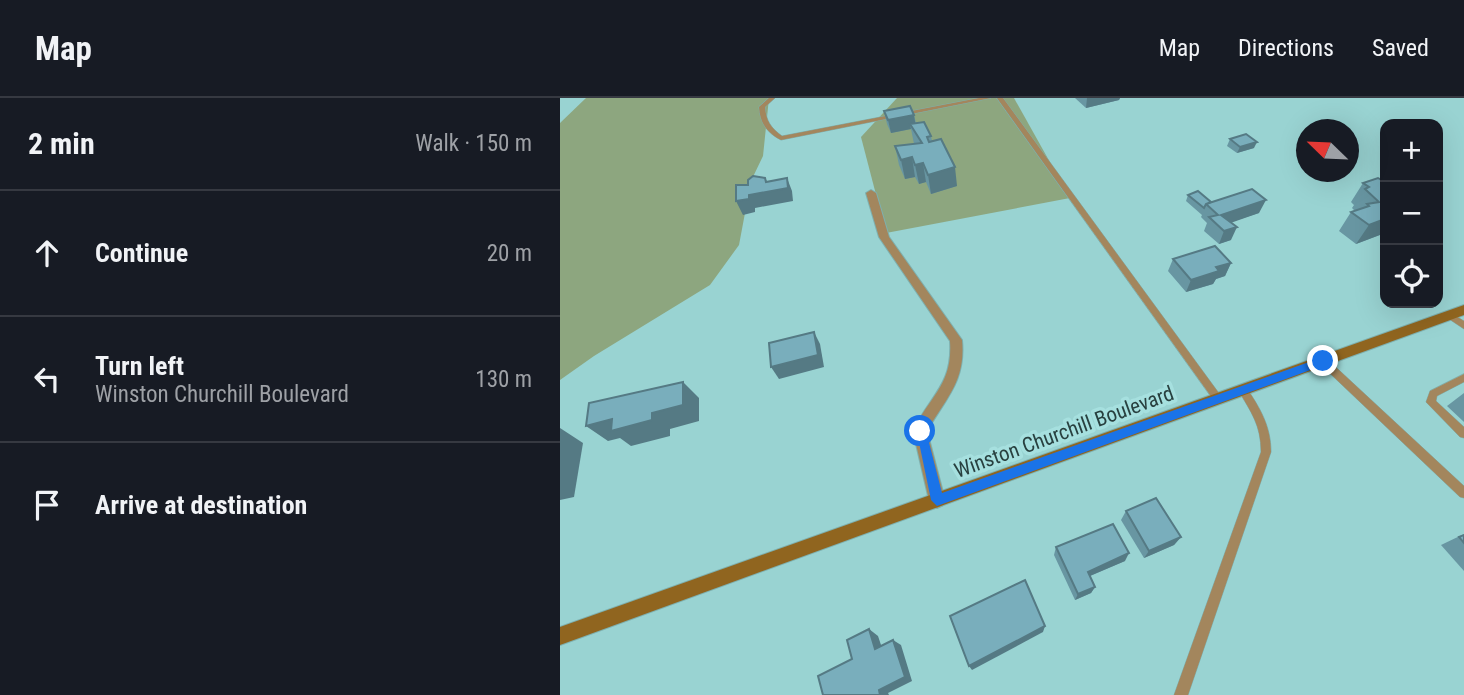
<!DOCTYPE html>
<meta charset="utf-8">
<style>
body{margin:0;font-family:"Roboto Condensed",sans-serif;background:#242831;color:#f1f3f6}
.controls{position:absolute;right:21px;top:21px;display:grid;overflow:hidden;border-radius:14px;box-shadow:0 7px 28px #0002}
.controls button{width:63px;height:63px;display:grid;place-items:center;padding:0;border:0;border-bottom:2px solid #363941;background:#171b24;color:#f1f3f6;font:35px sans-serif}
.compass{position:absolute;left:736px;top:21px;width:63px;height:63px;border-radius:50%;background:#171b24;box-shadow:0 7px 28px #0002;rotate:293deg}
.stop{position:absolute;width:21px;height:21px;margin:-16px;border:5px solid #1a73e8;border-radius:50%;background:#fff}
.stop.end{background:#1a73e8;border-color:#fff;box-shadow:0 2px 7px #0008}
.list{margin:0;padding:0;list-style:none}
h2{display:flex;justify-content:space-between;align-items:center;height:91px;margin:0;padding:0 28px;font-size:30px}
h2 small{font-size:23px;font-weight:400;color:#9ea1a6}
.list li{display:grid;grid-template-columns:46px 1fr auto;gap:21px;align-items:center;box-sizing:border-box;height:126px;padding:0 28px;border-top:2px solid #363941}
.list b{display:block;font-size:26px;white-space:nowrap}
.list p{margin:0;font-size:23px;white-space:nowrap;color:#9ea1a6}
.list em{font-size:23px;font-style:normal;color:#9ea1a6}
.icon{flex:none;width:38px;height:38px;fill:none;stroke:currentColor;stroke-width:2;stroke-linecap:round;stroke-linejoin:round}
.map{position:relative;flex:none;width:904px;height:597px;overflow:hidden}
header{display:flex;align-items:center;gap:42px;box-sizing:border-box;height:98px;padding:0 35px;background:#171b24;border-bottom:2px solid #363941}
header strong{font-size:33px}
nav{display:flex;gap:38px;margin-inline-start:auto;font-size:24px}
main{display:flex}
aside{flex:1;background:#171b24}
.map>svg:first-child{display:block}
</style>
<header>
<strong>Map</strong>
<nav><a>Map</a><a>Directions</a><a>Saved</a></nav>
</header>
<main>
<aside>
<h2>2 min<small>Walk · 150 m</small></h2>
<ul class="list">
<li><svg class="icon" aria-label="ahead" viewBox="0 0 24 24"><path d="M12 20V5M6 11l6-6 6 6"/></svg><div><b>Continue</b></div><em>20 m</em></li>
<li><svg class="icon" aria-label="left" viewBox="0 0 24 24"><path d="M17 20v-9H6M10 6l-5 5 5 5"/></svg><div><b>Turn left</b><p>Winston Churchill Boulevard</p></div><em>130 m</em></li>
<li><svg class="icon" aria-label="arrive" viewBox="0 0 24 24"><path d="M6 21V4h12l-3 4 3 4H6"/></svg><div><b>Arrive at destination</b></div></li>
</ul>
</aside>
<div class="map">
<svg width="904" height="597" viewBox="0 0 904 597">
<rect width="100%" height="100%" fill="#99d3d2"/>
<g fill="#8da67f">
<path d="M26,0H209L203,58L191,83L179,147L150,187L34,258L0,282V25Z"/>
<path d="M337,0H454L510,100L326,135L301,39Z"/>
</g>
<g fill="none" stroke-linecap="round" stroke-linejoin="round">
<g stroke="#7eb0af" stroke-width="1">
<g id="lane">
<path d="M209,0H215L205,9C206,23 211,30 222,38L419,0H431L221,42C207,35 200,25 199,9Z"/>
<path d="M437,0H443L661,298L663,301L661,304H655Z"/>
<path d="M889,214L904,223V231L886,219L885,217L886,215Z"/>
<path d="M763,259L766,260L904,388V400L900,399L760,266L758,263Z"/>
<path d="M904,276V284L877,298L876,303L904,329V340L900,339L866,304L870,293Z"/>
<path d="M683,288L686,289C700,310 711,328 711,354L628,597H614L701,354C701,327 691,314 678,292L680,289Z"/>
</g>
</g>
<g stroke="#7eb0af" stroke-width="2">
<path id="street" d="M311,92L316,95L329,139L402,242C406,283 386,300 367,333L385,402L383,407L377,410L371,407L369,402L353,333C370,297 393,287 390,243L319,139L306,95Z"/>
</g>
<g stroke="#7eb0af" stroke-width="2">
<path id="secondary" d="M904,207V217L0,547V529Z"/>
</g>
<use href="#lane" fill="#a3865d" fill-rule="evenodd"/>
<use href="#street" fill="#a3865d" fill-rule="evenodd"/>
<use href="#secondary" fill="#90651f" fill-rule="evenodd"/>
</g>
<g fill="#6896a2">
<path d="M515,0H560L559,2L526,10Z"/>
<path d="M324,13L354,17L356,25L371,38L372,43L397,88L371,96L366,84L359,86L355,79L345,81L339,67L335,48L354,46L351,31L331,35L327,26Z"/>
<path d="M670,41L694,50L677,55L667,48Z"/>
<path d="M825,84V135L796,146L779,133L791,114L795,113L792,110L794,107L791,104L803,85Z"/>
<path d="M628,97L651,104L699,115L671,124V142L659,146L644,133L647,125L641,119L642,117L626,103Z"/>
<path d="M613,161L671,165L665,178L656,181L653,186L626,194L608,173Z"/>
<path d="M904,295V324L887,308Z"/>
<path d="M566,413L621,439L614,447L584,460L561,422Z"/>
<path d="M904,436V473L881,447Z"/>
<path d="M496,449L565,463L530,478L535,489L531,495L515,502L494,457Z"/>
</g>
<g fill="#557a84">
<path d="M527,0H560L559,2L526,10Z"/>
<path d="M354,17L356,30L350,26L351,31L331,35L328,22Z"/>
<path d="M697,44L694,50L677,55L680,49Z"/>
<path d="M352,59L355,79L345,81L341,62Z"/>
<path d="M363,65L366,84L359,86L355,67Z"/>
<path d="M395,69L397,88L371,96L368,77Z"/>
<path d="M205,80L211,93L227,80L232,93L233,103L195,110V114L183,117L176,103L189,97Z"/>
<path d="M706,102L699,115L659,129L661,117Z"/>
<path d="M825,121V135L796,146L809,127Z"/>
<path d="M677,129L671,142L659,146L664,133Z"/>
<path d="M671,165L665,178L656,181L653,186L626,194L631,182L656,169Z"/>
<path d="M254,234L260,246L264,269L219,281L211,269Z"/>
<path d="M123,284L139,300V323L110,331V338L71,348L60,340L48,343L26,328L52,321Z"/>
<path d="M0,330L23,345L14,399L0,402Z"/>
<path d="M621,439L614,447L584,460L589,453Z"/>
<path d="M569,455L565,463L525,480L528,474Z"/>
<path d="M535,489L531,495L515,502L518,496Z"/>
<path d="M485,528L483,534L412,572L409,568Z"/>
<path d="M309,531L318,538L324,556L315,551Z"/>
<path d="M333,542L341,547L352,583L328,595L329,597H320L319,592Z"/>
</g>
<g fill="#79aebc" stroke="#557a84" stroke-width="2">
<path d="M350,8L354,17L328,22L324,13Z"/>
<path d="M364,24L371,38L367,39L369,44L381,41L395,69L368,77L363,65L355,67L352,59L341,62L335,48L362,45L350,26Z"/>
<path d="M686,36L697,44L680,49L670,41Z"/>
<path d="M193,78L205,80L206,84L227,80L228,90L189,97V101L176,103V87H188V82Z"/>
<path d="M818,80L825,84V121L809,127L791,114L809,108L807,106L819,104L805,91L809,89L803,85Z"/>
<path d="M692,91L706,102L661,117L677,129L664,133L649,119L658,117L646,106Z"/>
<path d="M638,93L651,104L646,106L644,110L628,97Z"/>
<path d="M655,148L671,165L656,169L659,173L631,182L613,161Z"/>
<path d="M254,234L258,257L211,269L209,245Z"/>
<path d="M123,284V307L92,315V322L51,333L52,321L26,328L29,305Z"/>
<path d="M596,400L621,439L589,453L566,413Z"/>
<path d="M553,426L569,455L528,474L535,489L518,496L496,449Z"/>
<path d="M904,437V445L899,439Z"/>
<path d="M465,482L485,528L409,568L390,518Z"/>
<path d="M309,531L315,551L333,542L345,579L319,592L320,597H263L258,578L292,561L287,542Z"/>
</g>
<path fill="#1a73e8" d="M763,259L767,260V266L377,408L371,402L356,330L360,328L366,333L382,395Z"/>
<g text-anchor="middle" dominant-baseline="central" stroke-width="7" stroke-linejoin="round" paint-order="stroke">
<g font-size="21" fill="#28403f" stroke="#a6e0df">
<text transform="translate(504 334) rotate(-20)">Winston Churchill Boulevard</text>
</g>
</g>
</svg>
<div class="controls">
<button>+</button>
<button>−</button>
<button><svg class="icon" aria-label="locate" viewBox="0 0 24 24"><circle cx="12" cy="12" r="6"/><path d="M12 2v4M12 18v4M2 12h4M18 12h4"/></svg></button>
</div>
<svg class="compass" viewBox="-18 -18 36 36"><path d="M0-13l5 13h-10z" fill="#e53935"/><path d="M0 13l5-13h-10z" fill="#9ea1a6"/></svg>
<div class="stop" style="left:360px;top:333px"></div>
<div class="stop end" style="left:763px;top:263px"></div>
</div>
</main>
